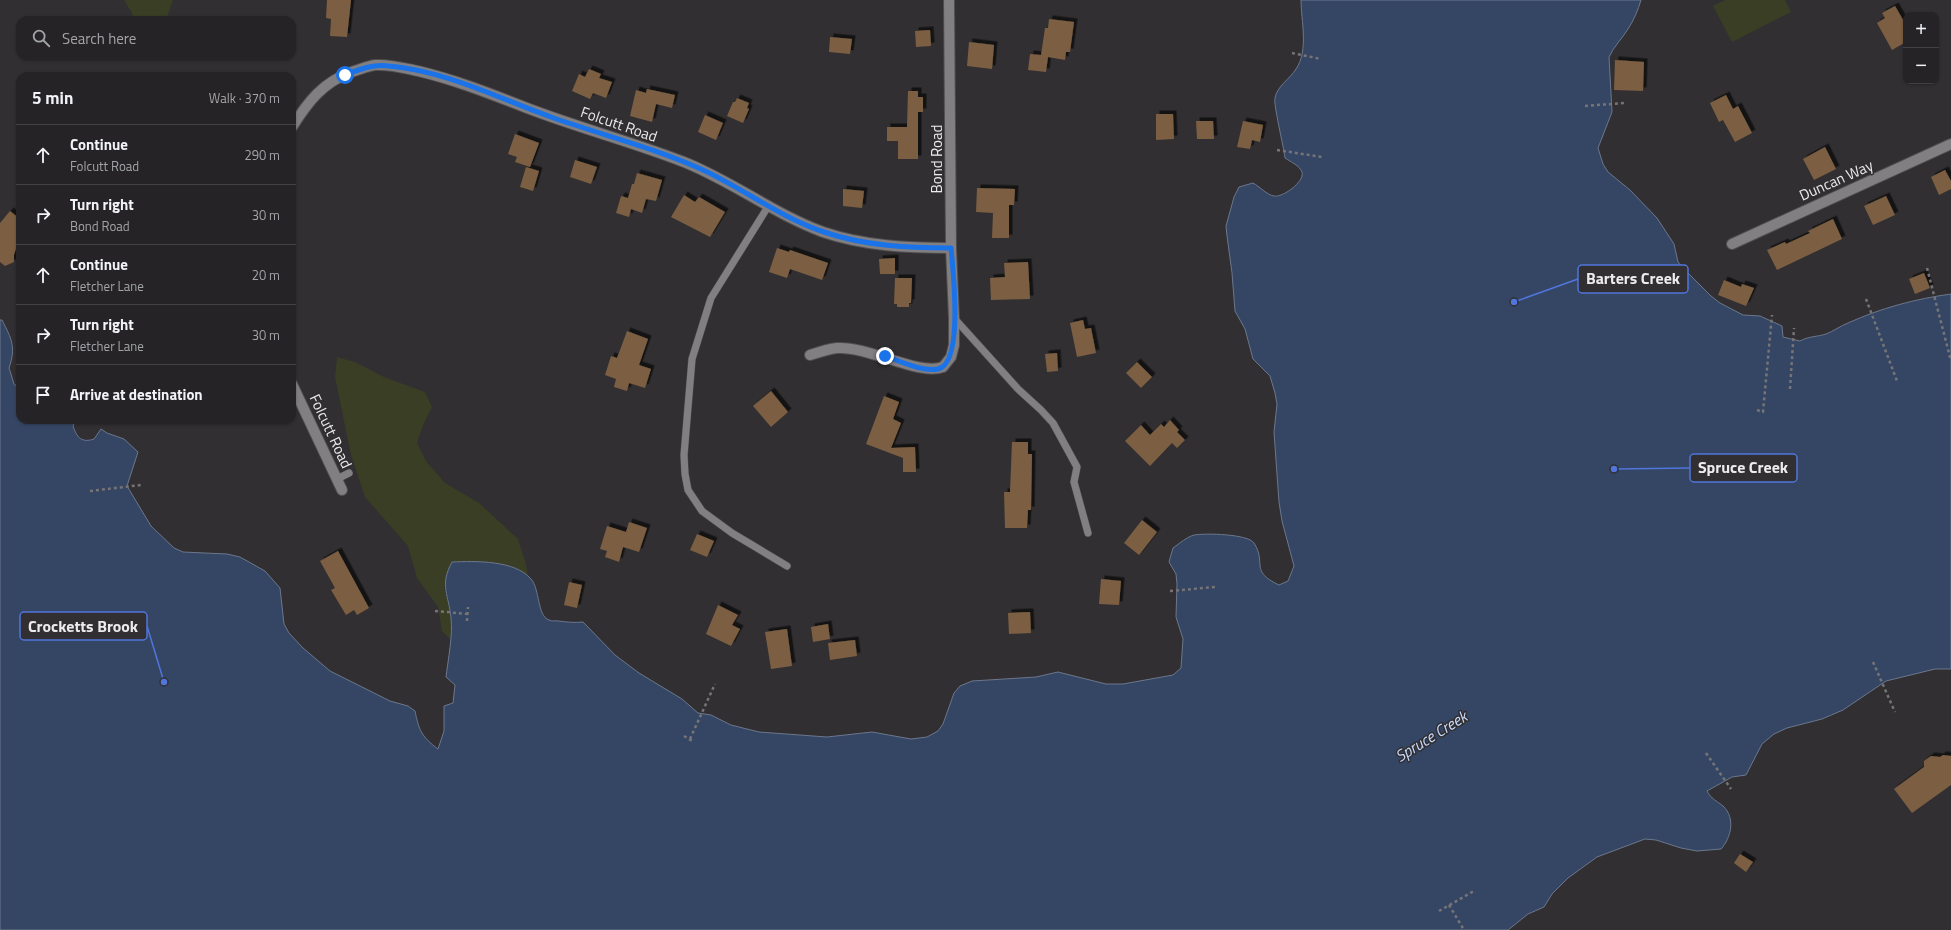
<!DOCTYPE html>
<meta charset="utf-8">
<style>
body{margin:0;font-family:"Titillium Web",sans-serif;background:#2d2b2d;color:#f1f3f6}
.controls{position:absolute;right:12px;top:12px;display:grid;overflow:hidden;border-radius:8px;box-shadow:0 1px 3px #0004}
.controls button{width:36px;height:36px;display:grid;place-items:center;padding:0;border:0;border-bottom:1px solid #424042;background:#252325;color:#f1f3f6;font:20px sans-serif}
.stop{position:absolute;width:12px;height:12px;margin:-9px;border:3px solid #1a73e8;border-radius:50%;background:#fff}
.stop.end{background:#1a73e8;border-color:#fff;box-shadow:0 1px 4px #0008}
.list{margin:0;padding:0;list-style:none}
h2{display:flex;justify-content:space-between;align-items:center;height:52px;margin:0;padding:0 16px;font-size:17px}
h2 small{font-size:13px;font-weight:400;color:#a3a4a7}
.list li{display:grid;grid-template-columns:26px 1fr auto;gap:12px;align-items:center;box-sizing:border-box;height:60px;padding:0 16px;border-top:1px solid #424042}
.list b{display:block;font-size:15px;white-space:nowrap}
.list p{margin:0;font-size:13px;white-space:nowrap;color:#a3a4a7}
.list em{font-size:13px;font-style:normal;color:#a3a4a7}
.icon{flex:none;width:22px;height:22px;fill:none;stroke:currentColor;stroke-width:2;stroke-linecap:round;stroke-linejoin:round}
.map{position:relative;flex:none;width:1951px;height:930px;overflow:hidden}
.search{position:absolute;background:#252325;box-shadow:0 1px 3px #0004;left:16px;top:16px;width:280px;height:44px;display:flex;align-items:center;gap:10px;box-sizing:border-box;padding:0 14px;border-radius:12px;color:#a3a4a7;font-size:15px}
.panel{position:absolute;background:#252325;box-shadow:0 1px 3px #0004;left:16px;top:72px;width:280px;height:352px;border-radius:12px}
.map>svg:first-child{display:block}
</style>
<div class="map">
<svg width="1951" height="930" viewBox="0 0 1951 930">
<defs>
<filter id="shadow"><feDropShadow dx="3.5" dy="-3.5" stdDeviation="0" flood-color="#0009"/></filter>
</defs>
<rect width="100%" height="100%" fill="#312f31"/>
<g fill="#393e25">
<path d="M124,0H173L166,20H134L132,13Z"/>
<path d="M1725,0H1785L1791,12L1732,42L1713,6Z"/>
<path d="M337,357L355,362L384,377L425,392L432,407L423,425L417,443L426,461L445,483L479,503L518,539L526,564L528,576C509,565 490,562 468,561L444,587L452,619L450,639L442,631L438,607L417,578L408,546L365,497L351,455L335,377Z"/>
</g>
<path fill="#354664" stroke="#6c778d" d="M1301,0H1641C1638,10 1634,20 1628,29C1622,39 1614,46 1609,57L1612,112L1598,148L1603,164L1608,172L1630,190L1657,218L1674,244L1678,262L1684,269L1711,296L1720,303L1743,315L1760,316L1782,326L1783,337L1800,341C1809,336 1817,337 1826,334C1834,331 1840,326 1848,323C1881,308 1915,299 1951,294V669H1935L1886,681L1843,710L1822,719L1787,728L1774,734L1762,744L1746,775L1732,777L1707,791C1711,799 1717,801 1723,806C1736,818 1731,838 1721,849L1697,851L1681,848L1656,840L1645,839L1597,857L1568,878L1552,894L1544,907L1528,914L1508,930H0V320H2C12,339 16,348 9,368L14,384L20,389V420H76L73,426C77,438 82,443 94,439L101,429L107,433L124,439L138,452L127,486L151,526L174,548L183,552L227,554L240,557L265,571L280,588L284,624L289,633L303,648L330,671L390,701L408,706L415,711C419,731 422,737 438,749L444,731V706L453,703L455,685L446,677C448,660 453,635 451,618C449,595 439,586 452,562C475,561 515,560 531,579C540,589 537,616 549,620C552,622 555,620 558,621C568,622 573,623 583,622L615,655L639,673L682,699L698,713L711,715L731,725L759,732L827,737L872,732L911,739L927,737L938,731L943,724L954,693L960,686L972,681L1036,677L1058,672L1106,684H1123L1173,675L1181,668L1183,639L1176,617L1177,584L1176,574L1169,562L1173,548C1180,543 1187,537 1194,535C1206,533 1248,534 1254,543C1267,563 1249,571 1279,585L1288,581L1294,566L1282,521L1279,502L1274,432L1277,404L1275,393L1270,376L1253,359L1245,329L1235,311L1232,273L1227,236L1226,226L1234,197L1239,187L1253,183C1259,186 1267,195 1274,196C1282,198 1305,182 1302,172C1300,166 1291,162 1285,158C1284,148 1273,103 1275,98C1277,86 1290,79 1296,69C1309,50 1301,21 1301,0Z"/>
<g fill="#7b5e42" filter="url(#shadow)">
<path d="M327,0H351L347,37L330,36L331,19L326,18Z"/>
<path d="M1895,6L1906,25V42L1892,50L1877,23L1885,18L1882,13Z"/>
<path d="M1049,19L1074,22L1070,52H1066L1065,60L1048,57L1046,72L1028,70L1030,54L1041,55L1045,28H1048Z"/>
<path d="M930,30L931,46L916,47L915,31Z"/>
<path d="M830,37L852,39L850,54L829,52Z"/>
<path d="M969,42L994,45L992,69L967,66Z"/>
<path d="M1615,60L1644,62L1643,91L1614,90Z"/>
<path d="M589,69L601,74L599,78L612,82L606,98L593,93L590,99L572,91L579,74L585,77Z"/>
<path d="M647,89L675,95L672,108L656,104L652,122L630,116L636,90L646,93Z"/>
<path d="M908,91H918V97H923V112H918V159H898V141H887V127H907Z"/>
<path d="M1726,95L1733,109L1738,106L1752,133L1735,142L1723,120L1719,122L1710,103Z"/>
<path d="M737,98L749,103L747,108L749,109L743,123L727,116L733,102H735Z"/>
<path d="M1156,114H1173L1174,139L1156,140Z"/>
<path d="M705,115L723,123L716,140L698,132Z"/>
<path d="M1196,121H1213L1214,139H1197Z"/>
<path d="M1243,121L1263,125L1260,142L1252,140L1250,149L1237,147Z"/>
<path d="M515,134L539,143L530,167L515,162L517,157L508,154Z"/>
<path d="M1825,147L1836,169L1814,180L1803,159Z"/>
<path d="M575,160L597,167L591,184L570,177Z"/>
<path d="M526,167L539,171L533,191L520,187Z"/>
<path d="M1945,170L1951,181V189L1939,195L1931,177Z"/>
<path d="M637,173L662,180L656,201L646,199L642,213L631,209L629,217L616,213L621,196L628,198L632,184H634Z"/>
<path d="M977,188L1015,189L1014,205H1009V238H992L993,213L976,212Z"/>
<path d="M843,189L864,191L862,208L843,206Z"/>
<path d="M684,195L695,202L699,197L725,212L710,237L671,217Z"/>
<path d="M1886,196L1895,215L1873,225L1864,206Z"/>
<path d="M10,211L20,219V236L14,255V262L5,266L0,262V223Z"/>
<path d="M1833,219L1842,239L1777,270L1767,250L1785,242L1786,244L1810,233L1808,231Z"/>
<path d="M777,248L789,252L790,250L828,263L822,280L790,269L787,278L769,272Z"/>
<path d="M895,258V274H880L879,259Z"/>
<path d="M1028,262L1030,299L991,300L990,278L1005,277L1004,263Z"/>
<path d="M1924,273L1930,288L1915,294L1909,279Z"/>
<path d="M895,278H912L911,303H909V307H897V304H894Z"/>
<path d="M1724,280L1741,287L1742,284L1754,288L1746,306L1718,295Z"/>
<path d="M1083,320L1085,329L1091,328L1096,353L1077,357L1070,323Z"/>
<path d="M627,331L648,339L639,365L651,369L645,388L629,383L627,391L614,387L616,379L605,375L611,356L617,358Z"/>
<path d="M1057,353L1058,371L1047,372L1045,354Z"/>
<path d="M1137,362L1152,377L1141,388L1126,373Z"/>
<path d="M771,391L788,412L771,427L753,406Z"/>
<path d="M884,396L899,402L893,419L901,423L891,448L915,447L916,472H903V458L866,444Z"/>
<path d="M1170,420L1179,430L1177,432L1185,440L1177,448L1172,443L1150,466L1125,441L1141,425L1150,435L1161,424L1164,427Z"/>
<path d="M1012,442H1028V454H1032L1031,510H1028L1027,528H1005L1004,492H1010Z"/>
<path d="M1142,520L1157,532L1139,555L1124,543Z"/>
<path d="M629,522L647,528L639,552L623,547L619,562L605,557L607,551L600,549L607,526L626,532Z"/>
<path d="M697,534L714,541L707,557L690,550Z"/>
<path d="M338,551L369,608L357,615L354,610L346,615L331,590L335,588L320,561Z"/>
<path d="M1101,579L1121,581L1119,605L1099,604Z"/>
<path d="M569,582L582,585L577,608L564,605Z"/>
<path d="M718,605L738,615L732,625L740,629L731,646L706,634Z"/>
<path d="M1030,612L1031,633L1009,634L1008,613Z"/>
<path d="M828,624L830,639L813,642L811,627Z"/>
<path d="M787,629L792,666L771,669L765,632Z"/>
<path d="M855,640L857,656L830,660L828,643Z"/>
<path d="M1943,755L1951,756V785L1912,813L1894,789L1924,767V761L1931,756L1940,757Z"/>
<path d="M1740,854L1753,862L1746,872L1734,863Z"/>
</g>
<g fill="none" stroke-linecap="round" stroke-linejoin="round">
<g stroke="#504e50" stroke-width="8">
<g id="service">
<path d="M769,205L711,298L692,359L684,455L685,474L688,490L702,511L732,533L787,566"/>
<path d="M954,318L1018,389L1041,410L1053,423L1077,467L1074,482L1088,533"/>
<path d="M337,479L349,473"/>
</g>
</g>
<g stroke="#504e50" stroke-width="12">
<g id="minor">
<path d="M292,127C308,102 322,83 351,72C359,70 367,66 375,65C390,64 404,68 418,71C456,80 491,94 527,108C579,128 633,142 684,162C732,181 774,214 823,232C864,246 909,248 951,248"/>
<path d="M1732,244L1951,144"/>
<path d="M810,355C819,352 828,349 837,348C869,346 918,376 943,367L951,357L954,345V318L951,248L949,0"/>
<path d="M292,384L342,490"/>
</g>
</g>
<g stroke="#767476" stroke-width="2.5" stroke-dasharray="3 3" stroke-linecap="butt">
<path d="M1292,53L1321,59"/>
<path d="M1585,106L1624,103"/>
<path d="M1277,150L1322,157"/>
<path d="M1927,268L1951,361"/>
<path d="M1866,299L1897,381"/>
<path d="M1790,389L1794,328"/>
<path d="M1757,410L1763,412L1772,315"/>
<path d="M90,491L141,485"/>
<path d="M1170,591L1215,587"/>
<path d="M435,611L468,614"/>
<path d="M467,621L468,607"/>
<path d="M1873,662L1895,712"/>
<path d="M684,736L694,742"/>
<path d="M690,739L715,684"/>
<path d="M1706,753L1731,789"/>
<path d="M1449,905L1464,930"/>
<path d="M1439,911L1474,891"/>
</g>
<use href="#service" stroke="#817f82" stroke-width="7"/>
<use href="#minor" stroke="#817f82" stroke-width="10"/>
</g>
<g fill="none" stroke-linecap="round" stroke-linejoin="round">
<path stroke="#1a73e8" stroke-width="5" d="M345,75C360,69 373,64 389,66C446,71 498,98 551,117C602,135 655,148 703,170C744,189 781,218 824,232C865,246 909,248 951,248C953,270 964,363 938,369C922,372 900,361 885,356"/>
</g>
<g text-anchor="middle" dominant-baseline="central" stroke-width="3" stroke-linejoin="round" paint-order="stroke">
<g font-size="15" fill="#ebeaec" stroke="#312f31">
<text transform="translate(619 124) rotate(19)">Folcutt Road</text>
<text transform="translate(936 159) rotate(-90)">Bond Road</text>
<text transform="translate(1836 180) rotate(-24)">Duncan Way</text>
<text transform="translate(331 431) rotate(65)">Folcutt Road</text>
</g>
<g font-size="16" font-style="italic" fill="#c8dbfd" stroke="#312f31">
<text transform="translate(1431 736) rotate(-32)">Spruce Creek</text>
</g>
</g>
<path fill="none" stroke="#5075dd" stroke-width="1.5" d="M1514 302L1578 279M1614 469L1690 468M164 682L147 626"/>
<g fill="#5075dd" stroke="#312f31" stroke-width="1.5">
<circle cx="1514" cy="302" r="4"/>
<circle cx="1614" cy="469" r="4"/>
<circle cx="164" cy="682" r="4"/>
</g>
<g fill="#312f31" stroke="#5075dd" stroke-width="1.5">
<rect x="1578" y="265" width="110" height="28" rx="4"/>
<rect x="1690" y="454" width="107" height="28" rx="4"/>
<rect x="20" y="612" width="127" height="28" rx="4"/>
</g>
<g font-size="16" text-anchor="middle" font-weight="bold" fill="#ebeaec">
<text x="1633" y="284">Barters Creek</text>
<text x="1743" y="473">Spruce Creek</text>
<text x="83" y="632">Crocketts Brook</text>
</g>
</svg>
<div class="controls">
<button>+</button>
<button>−</button>
</div>
<div class="stop" style="left:345px;top:75px"></div>
<div class="stop end" style="left:885px;top:356px"></div>
<div class="search"><svg class="icon" aria-label="search" viewBox="0 0 24 24"><circle cx="10" cy="10" r="6"/><path d="M15 15l6 6"/></svg>Search here</div>
<section class="panel">
<h2>5 min<small>Walk · 370 m</small></h2>
<ul class="list">
<li><svg class="icon" aria-label="ahead" viewBox="0 0 24 24"><path d="M12 20V5M6 11l6-6 6 6"/></svg><div><b>Continue</b><p>Folcutt Road</p></div><em>290 m</em></li>
<li><svg class="icon" aria-label="right" viewBox="0 0 24 24"><path d="M7 20v-9h11M14 6l5 5-5 5"/></svg><div><b>Turn right</b><p>Bond Road</p></div><em>30 m</em></li>
<li><svg class="icon" aria-label="ahead" viewBox="0 0 24 24"><path d="M12 20V5M6 11l6-6 6 6"/></svg><div><b>Continue</b><p>Fletcher Lane</p></div><em>20 m</em></li>
<li><svg class="icon" aria-label="right" viewBox="0 0 24 24"><path d="M7 20v-9h11M14 6l5 5-5 5"/></svg><div><b>Turn right</b><p>Fletcher Lane</p></div><em>30 m</em></li>
<li><svg class="icon" aria-label="arrive" viewBox="0 0 24 24"><path d="M6 21V4h12l-3 4 3 4H6"/></svg><div><b>Arrive at destination</b></div></li>
</ul>
</section>
</div>
